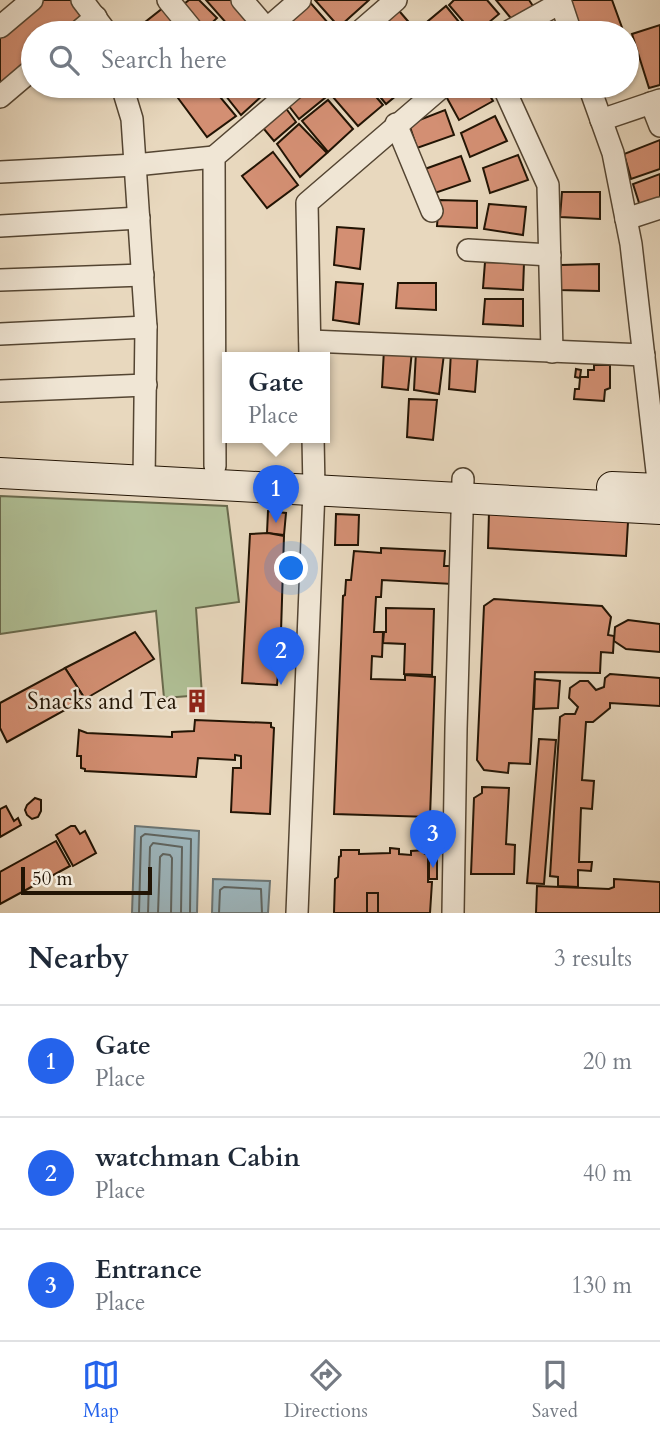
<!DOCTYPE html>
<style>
body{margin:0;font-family:Cardo,serif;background:#f2f2f3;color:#1f2937}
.scale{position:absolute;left:21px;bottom:18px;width:131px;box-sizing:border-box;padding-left:7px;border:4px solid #221404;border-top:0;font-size:19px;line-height:24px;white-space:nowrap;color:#221404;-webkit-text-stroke:5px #f0e6d5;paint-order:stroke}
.you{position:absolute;left:292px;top:569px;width:24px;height:24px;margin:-18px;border:5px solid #fff;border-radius:50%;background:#1a73e8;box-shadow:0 0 0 10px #1a73e833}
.badge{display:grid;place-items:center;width:46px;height:46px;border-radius:50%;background:#2563eb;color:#fff;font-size:23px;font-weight:700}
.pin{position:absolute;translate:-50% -58px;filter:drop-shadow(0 2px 4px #0008)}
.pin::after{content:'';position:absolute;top:37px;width:24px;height:21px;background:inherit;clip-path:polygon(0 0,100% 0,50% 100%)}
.popup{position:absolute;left:222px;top:352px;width:108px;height:91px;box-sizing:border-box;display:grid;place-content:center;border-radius:0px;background:#fff;filter:drop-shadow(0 2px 5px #0005);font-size:23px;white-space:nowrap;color:#747a83}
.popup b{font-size:26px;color:#1f2937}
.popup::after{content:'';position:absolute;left:50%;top:100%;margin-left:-14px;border:14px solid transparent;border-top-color:#fff}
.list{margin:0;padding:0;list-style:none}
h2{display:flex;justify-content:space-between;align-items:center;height:91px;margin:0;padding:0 28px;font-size:30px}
h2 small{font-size:23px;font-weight:400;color:#747a83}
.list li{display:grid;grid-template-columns:46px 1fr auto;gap:21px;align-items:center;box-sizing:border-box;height:112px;padding:0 28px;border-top:2px solid #e0e1e3}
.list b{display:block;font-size:26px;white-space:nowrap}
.list p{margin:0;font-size:23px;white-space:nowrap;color:#747a83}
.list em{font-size:23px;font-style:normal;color:#747a83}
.icon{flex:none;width:38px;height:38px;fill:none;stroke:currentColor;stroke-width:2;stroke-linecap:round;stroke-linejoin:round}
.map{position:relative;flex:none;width:660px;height:913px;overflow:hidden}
.search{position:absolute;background:#fff;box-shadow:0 2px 5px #0004;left:21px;right:21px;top:21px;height:77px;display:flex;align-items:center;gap:18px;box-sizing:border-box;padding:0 24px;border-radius:38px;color:#747a83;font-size:26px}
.sheet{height:427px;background:#fff}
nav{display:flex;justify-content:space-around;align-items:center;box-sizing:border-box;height:98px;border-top:2px solid #e0e1e3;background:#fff;font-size:19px;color:#747a83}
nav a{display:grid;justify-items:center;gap:4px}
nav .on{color:#2563eb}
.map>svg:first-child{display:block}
</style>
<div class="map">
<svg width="660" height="913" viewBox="0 0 660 913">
<rect width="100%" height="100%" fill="#e8d8be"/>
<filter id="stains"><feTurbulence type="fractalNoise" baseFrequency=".00286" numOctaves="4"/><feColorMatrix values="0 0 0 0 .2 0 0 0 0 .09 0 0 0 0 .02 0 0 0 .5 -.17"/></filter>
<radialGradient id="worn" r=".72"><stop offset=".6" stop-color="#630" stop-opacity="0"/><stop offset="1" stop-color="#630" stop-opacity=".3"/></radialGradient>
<path fill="#b0c096" stroke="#696a4d" stroke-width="2" d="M0,496L227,506L239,602L196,608L202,695L164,698L156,611L0,634Z"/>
<g fill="#9db6bd" stroke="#6c7573" stroke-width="2">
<path d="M135,826L199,831L197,913H132Z"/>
<path d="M213,879L270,881L268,913H212Z"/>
</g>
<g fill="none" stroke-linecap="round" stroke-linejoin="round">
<g stroke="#606560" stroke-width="2">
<path d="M139,913L141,837L145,834L191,839L190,913"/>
<path d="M148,913L150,847L153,843L182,847L181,913"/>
<path d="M158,913L160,857L163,854L170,855L172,858L171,913"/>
<path d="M219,913L220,890L224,887L261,889L262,913"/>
</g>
</g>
<g fill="#d38f73" stroke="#221404" stroke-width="2">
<path d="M43,0H77L90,15L68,33H33V63L0,87V36Z"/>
<path d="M189,0H199L217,18L201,33L179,8Z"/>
<path d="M206,0H238L259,22L246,33H235Z"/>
<path d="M308,0L336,32L271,33Z"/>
<path d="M315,0H369L339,27Z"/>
<path d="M454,0H487L499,14L476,33H473L449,5Z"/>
<path d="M496,0H529L533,6L514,22Z"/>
<path d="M570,0H612L624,33H580Z"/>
<path d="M168,4L190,33H137L135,30Z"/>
<path d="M394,5L413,27L406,33H375L370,27Z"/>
<path d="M446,6L468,33H426L421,27Z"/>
<path d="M660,25V85L649,88L632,34Z"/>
<path d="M194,86H211L236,116L207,137L178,98Z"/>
<path d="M218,86H273L241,115Z"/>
<path d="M302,86H317L326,97L299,119L285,101Z"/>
<path d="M345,86H367L383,105L358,126L332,96Z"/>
<path d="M371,86H408L386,104Z"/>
<path d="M466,86H484L493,101L459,120L447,98Z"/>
<path d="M328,100L353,129L328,152L302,121Z"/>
<path d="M282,103L296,122L274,141L258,122Z"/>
<path d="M445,110L454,135L417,148L409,124Z"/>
<path d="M495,116L507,141L470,157L461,133Z"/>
<path d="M299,124L327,153L300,177L277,144Z"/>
<path d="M660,140V169L631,179L624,154Z"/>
<path d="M273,152L298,185L267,208L242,176Z"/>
<path d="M518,155L528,180L490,193L483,168Z"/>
<path d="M461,156L470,181L432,194L425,169Z"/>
<path d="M660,174V202L641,209L633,184Z"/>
<path d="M562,192H600V219L560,217Z"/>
<path d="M439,200L477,201V228L437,226Z"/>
<path d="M489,204L526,207L523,235L484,229Z"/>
<path d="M337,227L364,229L360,269L334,265Z"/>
<path d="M485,262L524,263L523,290L483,288Z"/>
<path d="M599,264V291L559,290L561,265Z"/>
<path d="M336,282L363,284L359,324L333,320Z"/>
<path d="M398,283H436V310L396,308Z"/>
<path d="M485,299H523V326L483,324Z"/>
<path d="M384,349L412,351L408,390L382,387Z"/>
<path d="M451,351L478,353L475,392L449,389Z"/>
<path d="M416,352L444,354L439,394L414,390Z"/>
<path d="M594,365H610V388L605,390L604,401L574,399L575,389H579L580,378L575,377L576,369L581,370L580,377H588V370H594Z"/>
<path d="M409,399L437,400L433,440L407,437Z"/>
<path d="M268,511L286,513L284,535L267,533Z"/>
<path d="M489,512L628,522L626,556L488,548Z"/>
<path d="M336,514L359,515L358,545H335Z"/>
<path d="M268,533L284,536L281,632H291L290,664L279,663L277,685L242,683L250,534Z"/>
<path d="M381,548L445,551L444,566H453L452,584L382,580L381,597H376L374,632H383L382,657L372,656L371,679L405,680V675L435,677L430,817L334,814L343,596L345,595L346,580H351L354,551L381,553Z"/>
<path d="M494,599L602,606L611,617L608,635L614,636L613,653L601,652L600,673L535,672L530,764L509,763L508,773L484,770L477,760L484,606Z"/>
<path d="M386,608L434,609L432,675L404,674L405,644L383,643L384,632H386Z"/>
<path d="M628,620L660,624V652L626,649L614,641L615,627Z"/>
<path d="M135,632L154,659L85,699L65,668Z"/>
<path d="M65,668L85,699L7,742L0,728V703Z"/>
<path d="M610,674L660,678V706L610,703V708L593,722H586L582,780L594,781L592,809L581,808L579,862H592L591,871L578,870V887L558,886V877L550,876L560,717L565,714H575L578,707L569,698L570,688L580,681H588L596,690L604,687L605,678Z"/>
<path d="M535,679L560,681L558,708L534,709Z"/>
<path d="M195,720L271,723V727L274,728L270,814L231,812L233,768H241V756L235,755V760L198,758L196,777L85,771V769L81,768V756H77L79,730L87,733L172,737V732L194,731Z"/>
<path d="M539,739L556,740L544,884L527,883Z"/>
<path d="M482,787L509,788L506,844L515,845L514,874H471L474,798L482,793Z"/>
<path d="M35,798L41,800V811L38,817L32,819L27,815L25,810L27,805Z"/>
<path d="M6,806L14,821L18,818L21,825L0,837V809Z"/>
<path d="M71,826H75L80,834L85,831L96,853L73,866L56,835Z"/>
<path d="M56,841L70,866L0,904V872Z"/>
<path d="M390,848L399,849V854L411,855V851L426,850L425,854H428V882H432L430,913H334L335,879L338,877L339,857L341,856V850H359V854L390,853Z"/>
<rect x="429" y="858" width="8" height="21"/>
<path d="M614,879L660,882V913H536L537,886L609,889L614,887Z"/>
<rect x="367" y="893" width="11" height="20"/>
</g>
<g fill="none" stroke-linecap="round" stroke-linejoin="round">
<g stroke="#544532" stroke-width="24">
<g id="street">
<path d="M82,0L107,33"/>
<path d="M168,0L195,33"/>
<path d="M242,0L267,29"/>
<path d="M560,0L571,33"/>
<path d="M0,27L32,0"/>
<path d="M77,33L96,17"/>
<path d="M262,33L300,0"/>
<path d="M358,33L396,0"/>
<path d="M506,33L560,3"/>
<path d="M122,86L132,119L146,327L144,480"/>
<path d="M503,86L548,185L552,352"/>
<path d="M589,86L613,153L631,244L659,489L658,500"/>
<path d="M0,97L33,69"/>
<path d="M651,103L660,126"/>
<path d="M601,120L660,100"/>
<path d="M396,124L432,211"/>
<path d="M0,172L135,165L214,157"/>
<path d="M626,219L660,208"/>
<path d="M0,226L139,218"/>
<path d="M468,250L550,255"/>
<path d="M0,280L143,275"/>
<path d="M0,334L146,327"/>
<path d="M310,341L644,355"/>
<path d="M310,357L307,203L443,86"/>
<path d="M0,391L146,385"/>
<path d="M215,466L214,157L297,86"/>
<path d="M297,913L314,490L313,437"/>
<path d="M453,913L456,729L463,479"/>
</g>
</g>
<g stroke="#221404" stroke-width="32">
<g id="secondary">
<path d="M0,473L660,509"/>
<path d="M612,487L660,489"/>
</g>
</g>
<use href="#street" stroke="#f0e6d5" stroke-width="21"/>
<use href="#secondary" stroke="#f0e6d5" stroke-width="30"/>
</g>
<defs>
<g id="building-bare" transform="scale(1.89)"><path d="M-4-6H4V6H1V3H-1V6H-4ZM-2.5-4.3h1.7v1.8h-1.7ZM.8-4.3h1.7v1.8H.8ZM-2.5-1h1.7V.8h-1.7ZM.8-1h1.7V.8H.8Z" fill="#8f2418" stroke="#f0e6d5" stroke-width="2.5" paint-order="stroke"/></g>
</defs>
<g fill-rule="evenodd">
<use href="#building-bare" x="197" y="701"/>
</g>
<g text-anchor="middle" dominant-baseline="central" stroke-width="5" stroke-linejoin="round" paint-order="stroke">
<g font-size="23" fill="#221404" stroke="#f0e6d5" text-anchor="end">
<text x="177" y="701">Snacks and Tea</text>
</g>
</g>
<rect width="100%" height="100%" filter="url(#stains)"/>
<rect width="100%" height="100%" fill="url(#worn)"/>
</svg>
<div class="scale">50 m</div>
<div class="you"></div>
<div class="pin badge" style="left:276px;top:523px">1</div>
<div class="popup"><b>Gate</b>Place</div>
<div class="pin badge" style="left:281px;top:685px">2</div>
<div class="pin badge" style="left:433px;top:868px">3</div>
<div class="search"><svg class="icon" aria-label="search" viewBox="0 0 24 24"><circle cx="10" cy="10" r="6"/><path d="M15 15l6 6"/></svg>Search here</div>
</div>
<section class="sheet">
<h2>Nearby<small>3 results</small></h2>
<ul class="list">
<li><span class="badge">1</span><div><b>Gate</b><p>Place</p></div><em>20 m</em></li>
<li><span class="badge">2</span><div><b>watchman Cabin</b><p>Place</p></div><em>40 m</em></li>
<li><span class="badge">3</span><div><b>Entrance</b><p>Place</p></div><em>130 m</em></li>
</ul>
</section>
<nav>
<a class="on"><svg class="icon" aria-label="map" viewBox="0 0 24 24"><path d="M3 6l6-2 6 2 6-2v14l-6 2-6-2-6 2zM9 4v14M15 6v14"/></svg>Map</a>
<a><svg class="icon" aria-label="directions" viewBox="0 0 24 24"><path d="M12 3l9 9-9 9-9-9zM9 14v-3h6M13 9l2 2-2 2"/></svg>Directions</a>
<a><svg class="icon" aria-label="saved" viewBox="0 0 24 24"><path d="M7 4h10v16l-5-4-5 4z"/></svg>Saved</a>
</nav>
